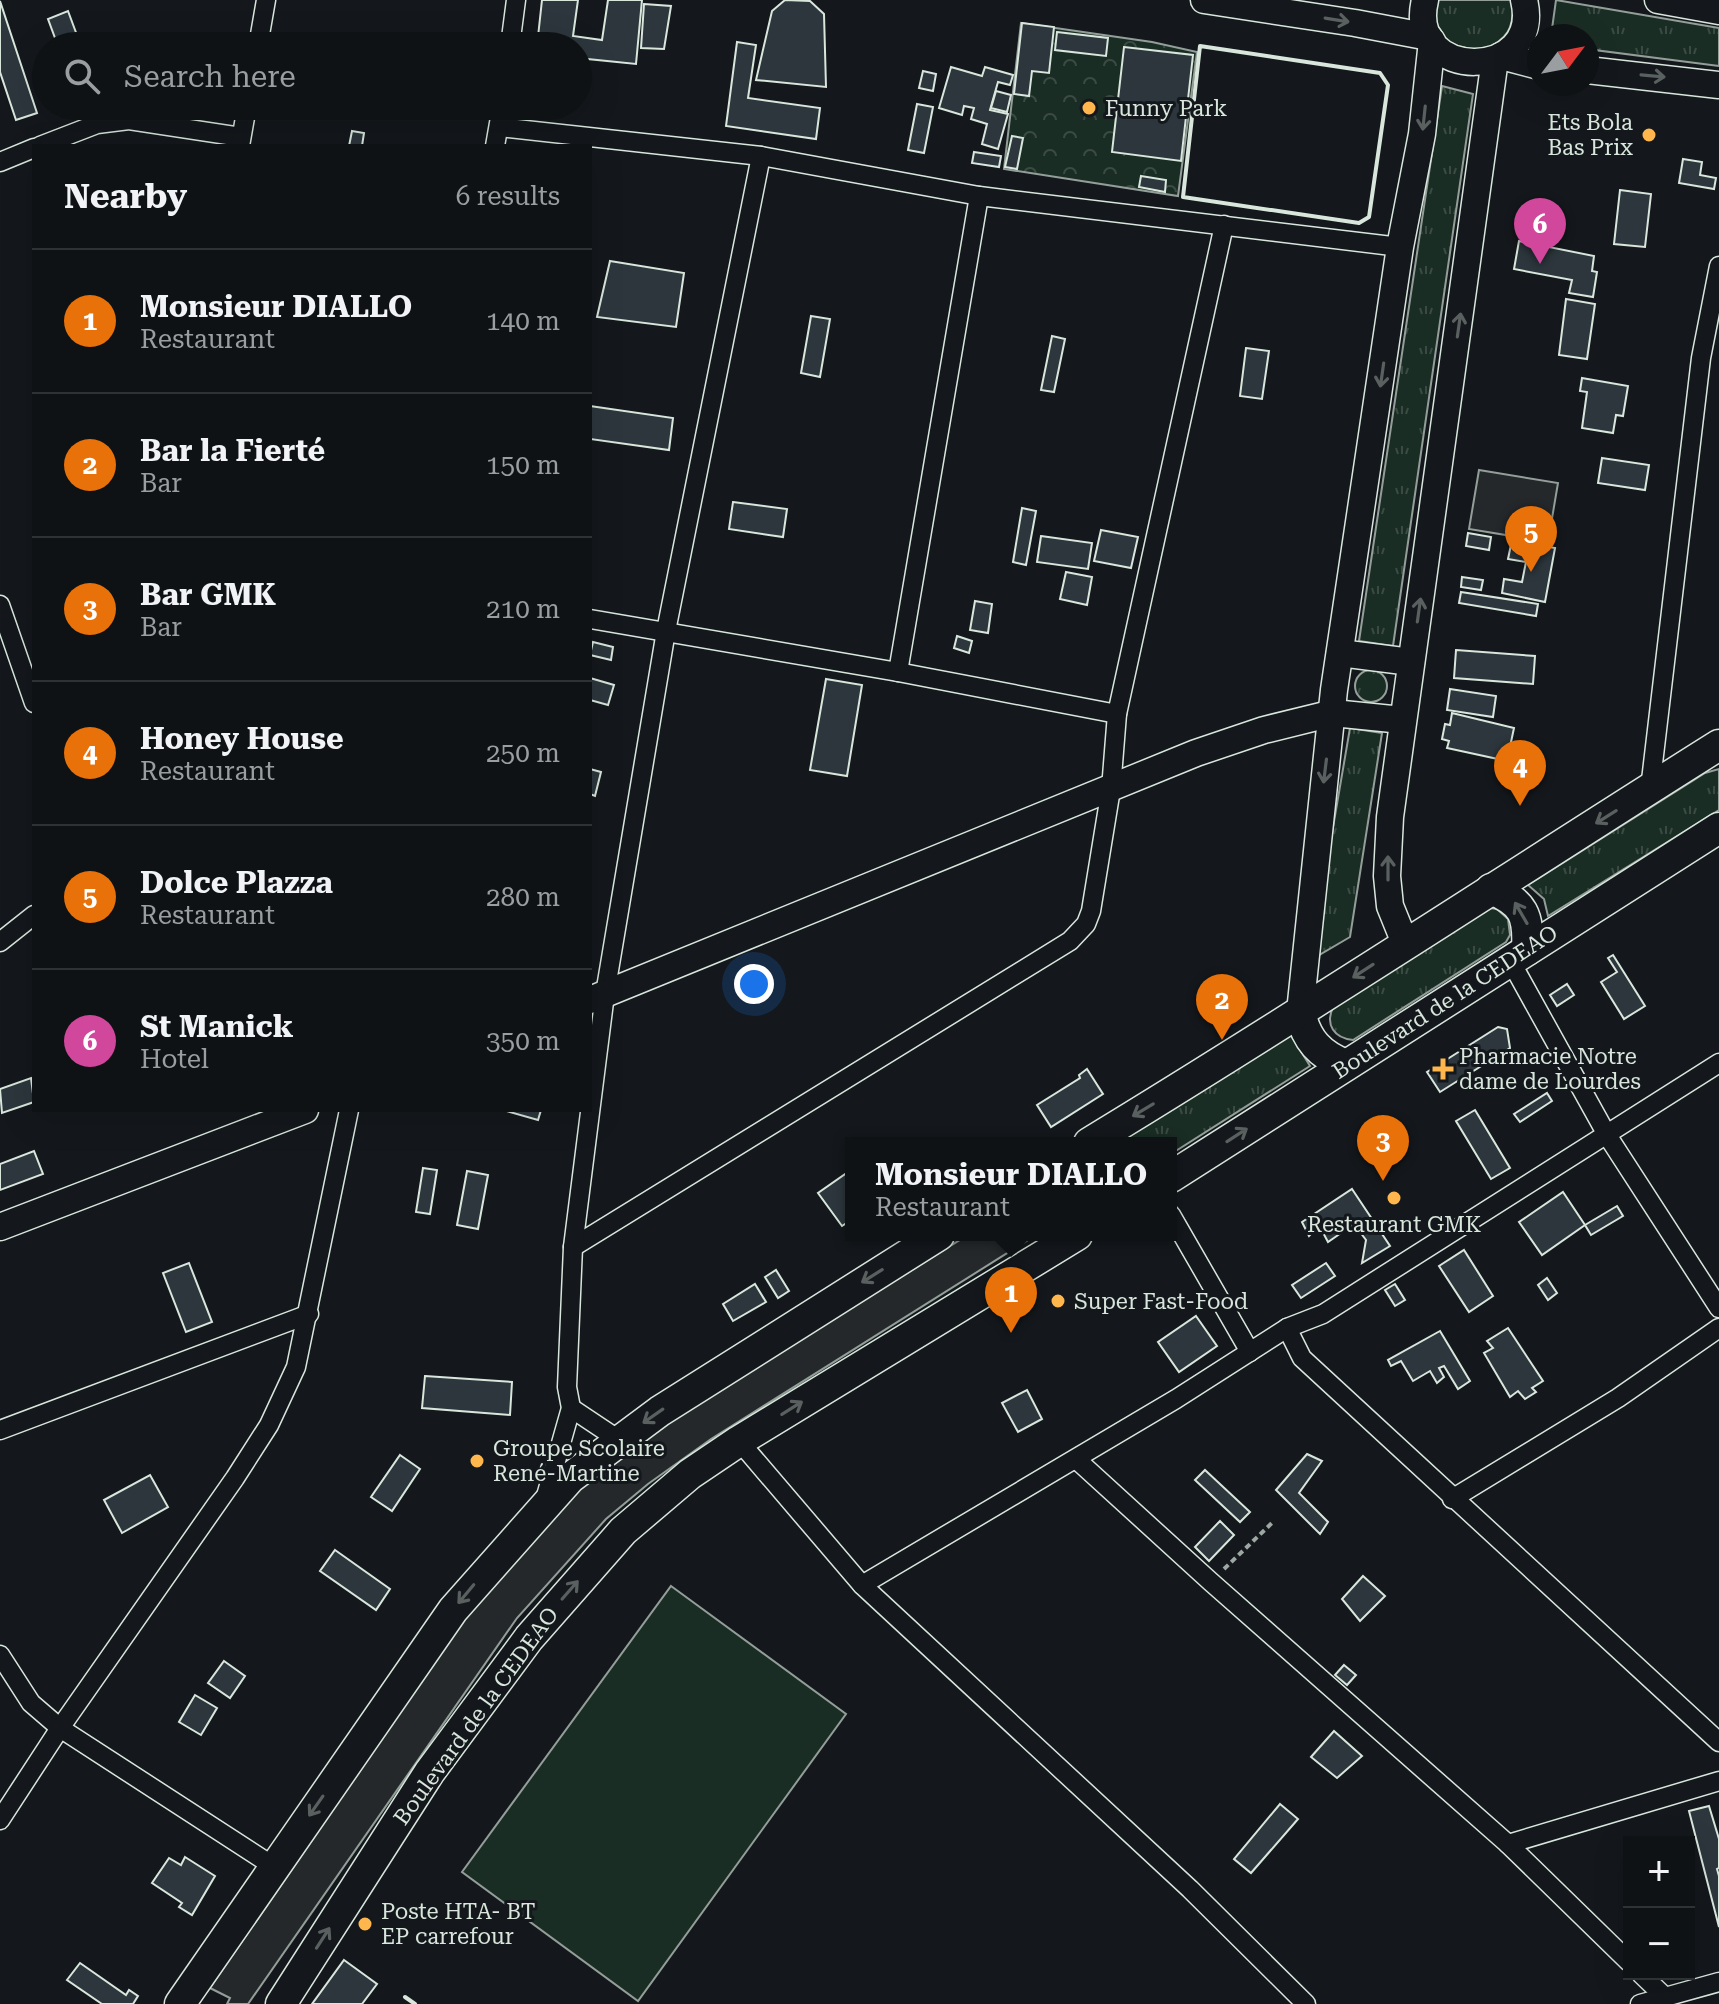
<!DOCTYPE html>
<meta charset="utf-8">
<style>
body{margin:0;font-family:"Roboto Serif",serif;background:#181b1e;color:#f1f3f6}
.controls{position:absolute;right:24px;bottom:24px;display:grid;overflow:hidden;border-radius:0px;box-shadow:0 8px 32px #0002}
.controls button{width:72px;height:72px;display:grid;place-items:center;padding:0;border:0;border-bottom:2px solid #2f3234;background:#0f1215;color:#f1f3f6;font:40px sans-serif}
.compass{position:absolute;left:1527px;top:24px;width:72px;height:72px;border-radius:50%;background:#0f1215;box-shadow:0 8px 32px #0002;rotate:58deg}
.you{position:absolute;left:754px;top:984px;width:28px;height:28px;margin:-20px;border:6px solid #fff;border-radius:50%;background:#1a73e8;box-shadow:0 0 0 12px #1a73e833}
.badge{display:grid;place-items:center;width:52px;height:52px;border-radius:50%;background:#7c3aed;color:#fff;font-size:26px;font-weight:700}
.pin{position:absolute;translate:-50% -66px;filter:drop-shadow(0 2px 4px #0008)}
.pin::after{content:'';position:absolute;top:42px;width:28px;height:24px;background:inherit;clip-path:polygon(0 0,100% 0,50% 100%)}
.popup{position:absolute;left:845px;top:1137px;width:332px;height:104px;box-sizing:border-box;display:grid;place-content:center;border-radius:0px;background:#0f1215;filter:drop-shadow(0 2px 6px #0005);font-size:26px;white-space:nowrap;color:#9b9ea0}
.popup b{font-size:30px;color:#f1f3f6}
.popup::after{content:'';position:absolute;left:50%;top:100%;margin-left:-16px;border:16px solid transparent;border-top-color:#0f1215}
.list{margin:0;padding:0;list-style:none}
h2{display:flex;justify-content:space-between;align-items:center;height:104px;margin:0;padding:0 32px;font-size:34px}
h2 small{font-size:26px;font-weight:400;color:#9b9ea0}
.list li{display:grid;grid-template-columns:52px 1fr auto;gap:24px;align-items:center;box-sizing:border-box;height:144px;padding:0 32px;border-top:2px solid #2f3234}
.list b{display:block;font-size:30px;white-space:nowrap}
.list p{margin:0;font-size:26px;white-space:nowrap;color:#9b9ea0}
.list em{font-size:26px;font-style:normal;color:#9b9ea0}
.icon{flex:none;width:44px;height:44px;fill:none;stroke:currentColor;stroke-width:2;stroke-linecap:round;stroke-linejoin:round}
.map{position:relative;flex:none;width:1719px;height:2004px;overflow:hidden}
.search{position:absolute;background:#0f1215;box-shadow:0 8px 32px #0002;left:32px;top:32px;width:560px;height:88px;display:flex;align-items:center;gap:20px;box-sizing:border-box;padding:0 28px;border-radius:44px;color:#9b9ea0;font-size:30px}
.panel{position:absolute;background:#0f1215;box-shadow:0 8px 32px #0002;left:32px;top:144px;width:560px;height:968px;border-radius:0px}
.map>svg:first-child{display:block}
</style>
<div class="map">
<svg width="1719" height="2004" viewBox="0 0 1719 2004">
<defs>
<pattern id="grass-tufts" width="24" height="20" patternUnits="userSpaceOnUse" patternTransform="scale(2)"><rect width="24" height="20" fill="#1a2d24"/><path d="M3 7l-1-3M5 7V3M7 7l1-3M15 17l-1-3M17 17v-4M19 17l1-3" fill="none" stroke="#3b4b43"/></pattern>
<pattern id="park-crowns" width="20" height="18" patternUnits="userSpaceOnUse" patternTransform="scale(2)"><rect width="20" height="18" fill="#1a2d24"/><path d="M2 6a3 3 0 1 1 6 0M12 15a3 3 0 1 1 6 0" fill="none" stroke="#3b4b43"/></pattern>
</defs>
<rect width="100%" height="100%" fill="#14181c"/>
<g fill="url(#grass-tufts)" stroke="#939e99" stroke-width="2">
<path d="M1435,0H1513C1514,30 1508,38 1482,52L1450,44L1436,25Z"/>
<path d="M1556,0L1719,28V66L1587,49V36H1551Z"/>
<path d="M1442,86L1473,94L1393,646L1359,641Z"/>
<circle cx="1371" cy="686" r="16"/>
<path d="M1350,728L1382,733L1350,937L1314,958L1311,956Z"/>
<path d="M1719,769V810L1548,916L1544,899L1528,885L1705,773Z"/>
<path d="M1490,908L1497,909L1508,919L1510,935L1506,942L1353,1040C1334,1038 1325,1025 1333,1007Z"/>
<path d="M1289,1032L1310,1066L1171,1154V1143H1114Z"/>
</g>
<path fill="url(#park-crowns)" stroke="#939e99" stroke-width="2" d="M1021,23L1152,42L1197,52L1178,196L1004,169Z"/>
<path fill="#1a2d24" stroke="#939e99" stroke-width="2" d="M671,1586L846,1714L638,2001L462,1872Z"/>
<g fill="#24282b" stroke="#939e99" stroke-width="2">
<path d="M1479,470L1558,483L1548,542L1469,529Z"/>
<path d="M968,1235H1036L711,1439L648,1484L606,1519L517,1618L248,2004H227L230,1998L210,1988L480,1596L560,1508L594,1475L648,1433Z"/>
</g>
<g fill="#2c363c" stroke="#d8e6dc" stroke-width="2">
<path d="M542,0H578L573,36L602,40L608,0H642L636,64L578,58V46H537Z"/>
<path d="M785,0L810,1L824,14L826,87L756,80L772,11Z"/>
<path d="M0,1L37,113L16,120L0,72Z"/>
<path d="M644,4L671,6L664,49L641,48Z"/>
<path d="M68,11L81,46H58L48,19Z"/>
<path d="M1022,23L1054,27L1049,73L1032,71L1029,96L1014,94Z"/>
<path d="M1057,32L1108,38L1106,56L1055,50Z"/>
<path d="M737,42L756,45L748,98L820,108L816,139L726,126Z"/>
<path d="M1124,47L1193,55L1181,161L1112,152Z"/>
<path d="M951,67L982,76L985,67L1013,75L1010,85L998,82L990,110L1008,114L998,149L982,144L987,124L971,119L974,108L964,106L962,115L939,108Z"/>
<path d="M923,71L936,74L933,91L919,88Z"/>
<path d="M996,91L1011,95L1007,112L991,108Z"/>
<path d="M917,104L933,107L924,153L908,150Z"/>
<path d="M373,106H403L402,115L373,111Z"/>
<path d="M352,131L364,133L362,146H349Z"/>
<path d="M1012,136L1023,138L1017,169L1005,167Z"/>
<path d="M974,152L1001,156L999,167L972,163Z"/>
<path d="M1683,159L1702,162L1700,175L1716,178L1714,189L1679,183Z"/>
<path d="M1141,176L1166,180L1165,192L1139,187Z"/>
<path d="M1620,190L1651,194L1645,247L1614,244Z"/>
<path d="M1519,241L1594,256L1592,271L1597,272L1593,297L1569,293L1572,280L1514,269Z"/>
<path d="M610,261L684,273L676,327L597,317Z"/>
<path d="M1566,299L1595,304L1587,359L1559,355Z"/>
<path d="M811,316L830,319L820,377L801,373Z"/>
<path d="M1052,336L1065,339L1054,392L1041,390Z"/>
<path d="M1246,348L1269,351L1262,399L1240,396Z"/>
<path d="M1582,378L1628,386L1623,416L1616,415L1613,433L1582,428L1587,392L1580,391Z"/>
<path d="M590,406L673,418L669,450L590,439Z"/>
<path d="M1602,458L1649,465L1645,490L1598,483Z"/>
<path d="M733,502L787,509L783,537L729,529Z"/>
<path d="M1022,508L1036,511L1026,565L1013,562Z"/>
<path d="M1101,530L1138,537L1131,568L1094,561Z"/>
<path d="M1468,533L1491,537L1489,550L1466,546Z"/>
<path d="M1041,536L1092,543L1088,569L1037,562Z"/>
<path d="M1512,540L1555,548L1545,602L1502,593L1504,579L1522,582L1526,562L1508,559Z"/>
<path d="M1066,572L1092,577L1087,605L1060,599Z"/>
<path d="M1462,577L1483,580L1481,590L1461,587Z"/>
<path d="M1461,592L1538,604L1536,616L1459,603Z"/>
<path d="M975,601L992,604L988,633L970,630Z"/>
<path d="M957,636L972,641L969,653L954,648Z"/>
<path d="M593,642L613,647L611,660L590,655Z"/>
<path d="M1456,650L1535,656L1533,684L1454,678Z"/>
<path d="M590,678L614,685L608,705L590,700Z"/>
<path d="M826,679L862,685L847,776L810,770Z"/>
<path d="M1450,689L1496,696L1493,717L1447,710Z"/>
<path d="M1452,713L1514,728L1507,761L1447,748L1449,741L1442,739L1445,724L1450,725Z"/>
<path d="M590,769L601,772L595,796L590,794Z"/>
<path d="M1613,955L1645,1006L1624,1019L1601,982L1617,972L1608,958Z"/>
<path d="M1567,984L1574,995L1557,1006L1550,995Z"/>
<path d="M1498,1027L1507,1029L1510,1048L1440,1092L1427,1072Z"/>
<path d="M1087,1069L1103,1094L1051,1127L1037,1105L1080,1078L1079,1075Z"/>
<path d="M31,1078L34,1102L2,1113L0,1089Z"/>
<path d="M1547,1093L1552,1101L1520,1122L1514,1114Z"/>
<path d="M503,1110H541L538,1120Z"/>
<path d="M1475,1110L1510,1168L1491,1179L1456,1121Z"/>
<path d="M34,1151L43,1174L0,1190V1164Z"/>
<path d="M423,1168L437,1170L430,1214L416,1212Z"/>
<path d="M851,1170V1220L842,1226L818,1193Z"/>
<path d="M467,1171L488,1175L478,1229L457,1225Z"/>
<path d="M1352,1189L1390,1246L1362,1263L1366,1240L1354,1224L1328,1242L1319,1225L1309,1236L1302,1222Z"/>
<path d="M1563,1192L1585,1225L1542,1255L1519,1222Z"/>
<path d="M1617,1206L1623,1216L1591,1235L1585,1225Z"/>
<path d="M1464,1250L1493,1296L1469,1312L1439,1266Z"/>
<path d="M189,1263L212,1322L186,1332L163,1273Z"/>
<path d="M1326,1263L1335,1276L1301,1298L1292,1285Z"/>
<path d="M776,1270L789,1291L778,1298L765,1277Z"/>
<path d="M1547,1278L1557,1293L1548,1300L1538,1285Z"/>
<path d="M755,1284L766,1302L733,1321L723,1304Z"/>
<path d="M1395,1284L1405,1300L1395,1306L1385,1290Z"/>
<path d="M1196,1316L1217,1346L1179,1372L1158,1342Z"/>
<path d="M1508,1328L1543,1381L1532,1388L1536,1392L1525,1399L1518,1391L1510,1397L1484,1353L1493,1348L1487,1341Z"/>
<path d="M1440,1331L1470,1381L1458,1389L1444,1366L1439,1368L1444,1377L1437,1383L1430,1371L1413,1381L1401,1361L1391,1366L1388,1360Z"/>
<path d="M425,1376L512,1382L510,1415L422,1408Z"/>
<path d="M1027,1390L1042,1419L1018,1432L1002,1403Z"/>
<path d="M1307,1454L1322,1461L1299,1493L1328,1522L1320,1534L1276,1490Z"/>
<path d="M400,1455L420,1469L392,1511L371,1497Z"/>
<path d="M1205,1470L1250,1512L1240,1522L1195,1480Z"/>
<path d="M150,1475L168,1507L122,1533L104,1500Z"/>
<path d="M1220,1521L1234,1535L1209,1561L1195,1547Z"/>
<path d="M335,1550L390,1589L376,1610L320,1571Z"/>
<path d="M1363,1576L1385,1596L1360,1621L1342,1599Z"/>
<path d="M224,1661L245,1676L230,1698L208,1683Z"/>
<path d="M1344,1665L1356,1675L1347,1685L1335,1675Z"/>
<path d="M195,1695L217,1708L201,1735L179,1722Z"/>
<path d="M1334,1731L1362,1756L1337,1778L1311,1757Z"/>
<path d="M1280,1804L1298,1819L1251,1873L1234,1859Z"/>
<path d="M1709,1806L1719,1839V1868L1717,1869L1719,1876V1927L1689,1811Z"/>
<path d="M1693,1839L1694,1852L1689,1856V1842L1662,1841Z"/>
<path d="M185,1857L215,1876L192,1915L179,1907L182,1903L152,1883L169,1858L181,1865Z"/>
<path d="M344,1960L377,1984L362,2004H312Z"/>
<path d="M80,1963L126,1995L129,1990L138,1996L133,2004H102L67,1980Z"/>
</g>
<g fill="none" stroke-linecap="round" stroke-linejoin="round">
<g stroke="#d8e6dc" stroke-width="21">
<g id="street">
<path d="M258,46L266,0"/>
<path d="M510,46L516,0"/>
<path d="M499,127L761,156L979,196L1400,247"/>
<path d="M40,146L97,124L129,120L241,137"/>
<path d="M240,146L247,106"/>
<path d="M495,146L502,106"/>
<path d="M0,162L34,148"/>
<path d="M0,605L34,703"/>
<path d="M590,619L898,672L1117,714"/>
<path d="M898,672L979,196"/>
<path d="M1650,789L1701,358L1719,266"/>
<path d="M0,942L34,915"/>
<path d="M1511,962L1607,1135L1719,1308"/>
<path d="M1171,1215L1250,1352"/>
<path d="M573,1247L1070,941L1086,924L1091,911L1111,789L1117,714L1224,225"/>
<path d="M1287,1328L1302,1358L1719,1742"/>
<path d="M571,1408L619,1440"/>
<path d="M0,1430L309,1314"/>
<path d="M739,1441L862,1585L1190,1889L1306,2004"/>
<path d="M1076,1459L1211,1582L1508,1844L1629,1962"/>
<path d="M546,1496L571,1408L567,1387L573,1247L605,994L666,631L761,156"/>
<path d="M1452,1499L1618,1398L1719,1328"/>
<path d="M862,1585L1176,1399L1287,1328L1323,1314L1719,1063"/>
<path d="M0,1655L31,1703L60,1728L273,1866"/>
<path d="M0,1820L60,1728L235,1478L269,1425L296,1367L349,1110"/>
<path d="M1508,1844L1719,1781"/>
<path d="M1641,1974L1665,1997"/>
<path d="M1640,2004L1719,1982"/>
</g>
</g>
<g stroke="#d8e6dc" stroke-width="29">
<g id="secondary">
<path d="M1204,0L1355,23L1429,37"/>
<path d="M1425,0C1405,83 1544,82 1524,0"/>
<path d="M1658,0L1719,11"/>
<path d="M1501,56L1539,66"/>
<path d="M1587,70L1719,85"/>
<path d="M1340,653L1411,662"/>
<path d="M1405,943L1390,906L1387,876L1390,817L1495,59"/>
<path d="M590,1000L1196,753L1264,730L1333,713L1402,720"/>
<path d="M1300,1012L1334,690L1400,247L1422,134L1432,41"/>
<path d="M0,1227L305,1110"/>
</g>
</g>
<g stroke="#d8e6dc" stroke-width="33">
<g id="primary">
<path d="M1491,889C1524,903 1529,915 1527,950"/>
<path d="M1300,1012C1306,1040 1320,1055 1346,1065"/>
<path d="M1089,1143C1302,1014 1509,877 1719,745"/>
<path d="M1171,1177L1719,828"/>
<path d="M180,2004L453,1610L570,1478L660,1411L939,1235"/>
<path d="M281,2004L429,1773L529,1638L623,1531L690,1474L739,1441L1077,1235"/>
</g>
</g>
<path stroke="#9da8a2" stroke-width="4" stroke-dasharray="6 4" stroke-linecap="butt" d="M1224,1569L1274,1521"/>
<use href="#street" stroke="#14181c" stroke-width="18"/>
<use href="#secondary" stroke="#14181c" stroke-width="26"/>
<use href="#primary" stroke="#14181c" stroke-width="30"/>
<g stroke="#d8e6dc" stroke-width="4">
<path d="M1200,46L1380,73L1388,85L1369,217L1359,223L1183,197Z"/>
<path d="M405,1997L415,2004"/>
</g>
</g>
<defs><path id="oneway-shaft" d="M-6 0H5M1.5-3L5.5 0L1.5 3" fill="none" stroke-width="1.6" stroke-linecap="round" stroke-linejoin="round" transform="scale(2)"/></defs>
<g stroke="#59605f">
<use href="#oneway-shaft" transform="translate(1337 20) rotate(9)"/>
<use href="#oneway-shaft" transform="translate(1653 76) rotate(5)"/>
<use href="#oneway-shaft" transform="translate(1424 118) rotate(96)"/>
<use href="#oneway-shaft" transform="translate(1459 325) rotate(-82)"/>
<use href="#oneway-shaft" transform="translate(1382 375) rotate(98)"/>
<use href="#oneway-shaft" transform="translate(1419 610) rotate(-82)"/>
<use href="#oneway-shaft" transform="translate(1325 771) rotate(97)"/>
<use href="#oneway-shaft" transform="translate(1606 817) rotate(148)"/>
<use href="#oneway-shaft" transform="translate(1388 868) rotate(-90)"/>
<use href="#oneway-shaft" transform="translate(1521 913) rotate(-120)"/>
<use href="#oneway-shaft" transform="translate(1363 971) rotate(147)"/>
<use href="#oneway-shaft" transform="translate(1143 1110) rotate(149)"/>
<use href="#oneway-shaft" transform="translate(1237 1135) rotate(-33)"/>
<use href="#oneway-shaft" transform="translate(872 1276) rotate(148)"/>
<use href="#oneway-shaft" transform="translate(792 1408) rotate(-32)"/>
<use href="#oneway-shaft" transform="translate(653 1416) rotate(145)"/>
<use href="#oneway-shaft" transform="translate(570 1590) rotate(-49)"/>
<use href="#oneway-shaft" transform="translate(466 1594) rotate(130)"/>
<use href="#oneway-shaft" transform="translate(316 1806) rotate(125)"/>
<use href="#oneway-shaft" transform="translate(323 1938) rotate(-57)"/>
</g>
<g fill="#ffb74d" stroke="#14181c" stroke-width="3">
<circle cx="1089" cy="108" r="8"/>
<circle cx="1649" cy="135" r="8"/>
<path d="M1439 1057h8v8h8v8h-8v8h-8v-8h-8v-8h8z"/>
<circle cx="1394" cy="1198" r="8"/>
<circle cx="1058" cy="1301" r="8"/>
<circle cx="477" cy="1461" r="8"/>
<circle cx="365" cy="1924" r="8"/>
</g>
<g text-anchor="middle" dominant-baseline="central" stroke-width="6" stroke-linejoin="round" paint-order="stroke">
<g font-size="22" fill="#d8e6dc" stroke="#14181c" text-anchor="start">
<text x="1105" y="108">Funny Park</text>
<text x="1633" y="122" text-anchor="end">Ets Bola<tspan x="1633" dy="25">Bas Prix</tspan></text>
<text x="1459" y="1056">Pharmacie Notre<tspan x="1459" dy="25">dame de Lourdes</tspan></text>
<text x="1394" y="1224" text-anchor="middle">Restaurant GMK</text>
<text x="1074" y="1301">Super Fast-Food</text>
<text x="493" y="1448">Groupe Scolaire<tspan x="493" dy="25">René-Martine</tspan></text>
<text x="381" y="1911">Poste HTA- BT<tspan x="381" dy="25">EP carrefour</tspan></text>
</g>
<g font-size="22" fill="#d8e6dc" stroke="#14181c">
<text transform="translate(1445 1002) rotate(-33)">Boulevard de la CEDEAO</text>
<text transform="translate(476 1716) rotate(-54)">Boulevard de la CEDEAO</text>
</g>
</g>
</svg>
<div class="controls">
<button>+</button>
<button>−</button>
</div>
<svg class="compass" viewBox="-18 -18 36 36"><path d="M0-13l5 13h-10z" fill="#e53935"/><path d="M0 13l5-13h-10z" fill="#9b9ea0"/></svg>
<div class="you"></div>
<div class="pin badge" style="left:1011px;top:1333px;background:#e8710a">1</div>
<div class="popup"><b>Monsieur DIALLO</b>Restaurant</div>
<div class="pin badge" style="left:1222px;top:1040px;background:#e8710a">2</div>
<div class="pin badge" style="left:1383px;top:1181px;background:#e8710a">3</div>
<div class="pin badge" style="left:1520px;top:806px;background:#e8710a">4</div>
<div class="pin badge" style="left:1531px;top:572px;background:#e8710a">5</div>
<div class="pin badge" style="left:1540px;top:264px;background:#d1479c">6</div>
<div class="search"><svg class="icon" aria-label="search" viewBox="0 0 24 24"><circle cx="10" cy="10" r="6"/><path d="M15 15l6 6"/></svg>Search here</div>
<section class="panel">
<h2>Nearby<small>6 results</small></h2>
<ul class="list">
<li><span class="badge" style="background:#e8710a">1</span><div><b>Monsieur DIALLO</b><p>Restaurant</p></div><em>140 m</em></li>
<li><span class="badge" style="background:#e8710a">2</span><div><b>Bar la Fierté</b><p>Bar</p></div><em>150 m</em></li>
<li><span class="badge" style="background:#e8710a">3</span><div><b>Bar GMK</b><p>Bar</p></div><em>210 m</em></li>
<li><span class="badge" style="background:#e8710a">4</span><div><b>Honey House</b><p>Restaurant</p></div><em>250 m</em></li>
<li><span class="badge" style="background:#e8710a">5</span><div><b>Dolce Plazza</b><p>Restaurant</p></div><em>280 m</em></li>
<li><span class="badge" style="background:#d1479c">6</span><div><b>St Manick</b><p>Hotel</p></div><em>350 m</em></li>
</ul>
</section>
</div>
